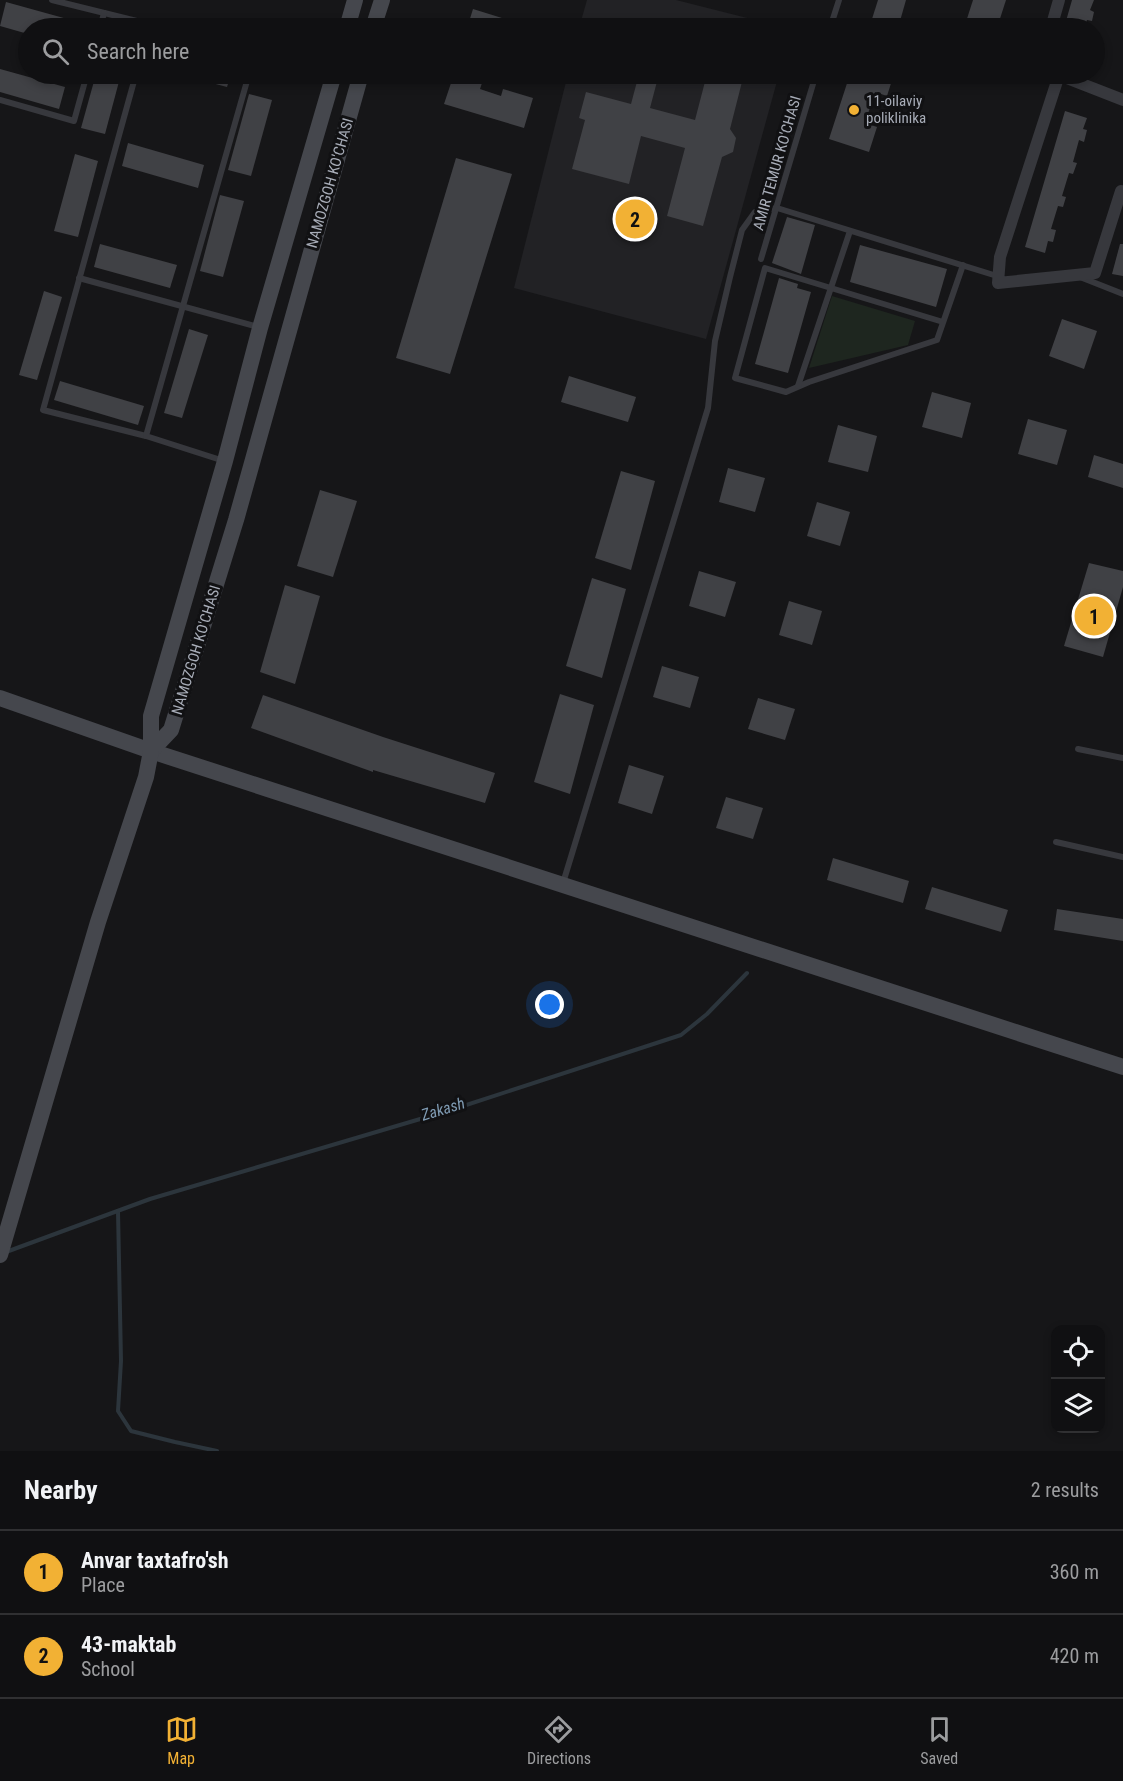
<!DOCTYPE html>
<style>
body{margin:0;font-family:"Roboto Condensed",sans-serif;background:#19191b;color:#f1f3f6}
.controls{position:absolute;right:18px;bottom:18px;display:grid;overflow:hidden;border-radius:12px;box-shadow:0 3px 9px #0003}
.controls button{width:54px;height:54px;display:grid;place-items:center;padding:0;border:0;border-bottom:2px solid #303032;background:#101012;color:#f1f3f6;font:30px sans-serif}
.you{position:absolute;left:550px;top:1005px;width:21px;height:21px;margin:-15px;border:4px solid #fff;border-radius:50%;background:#1a73e8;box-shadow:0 0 0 9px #1a73e833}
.badge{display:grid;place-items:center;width:39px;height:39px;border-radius:50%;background:#f2b134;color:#111;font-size:20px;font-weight:700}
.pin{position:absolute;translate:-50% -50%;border:3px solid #fff;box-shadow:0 2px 6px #0006}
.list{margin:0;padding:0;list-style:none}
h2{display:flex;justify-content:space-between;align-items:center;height:78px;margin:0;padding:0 24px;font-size:26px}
h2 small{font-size:20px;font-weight:400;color:#9c9d9f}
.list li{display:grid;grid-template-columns:39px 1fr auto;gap:18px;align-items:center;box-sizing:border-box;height:84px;padding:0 24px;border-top:2px solid #303032}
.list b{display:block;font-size:22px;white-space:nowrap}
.list p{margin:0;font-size:20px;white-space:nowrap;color:#9c9d9f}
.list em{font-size:20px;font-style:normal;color:#9c9d9f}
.icon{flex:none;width:33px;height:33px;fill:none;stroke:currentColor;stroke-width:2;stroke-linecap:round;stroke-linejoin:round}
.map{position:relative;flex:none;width:1123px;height:1451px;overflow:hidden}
.search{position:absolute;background:#101012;box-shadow:0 3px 9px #0003;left:18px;right:18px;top:18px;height:66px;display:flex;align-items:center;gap:15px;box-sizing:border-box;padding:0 21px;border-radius:33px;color:#9c9d9f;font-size:22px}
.sheet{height:246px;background:#101012}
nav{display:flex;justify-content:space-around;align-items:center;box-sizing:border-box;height:84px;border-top:2px solid #303032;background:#101012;font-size:16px;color:#9c9d9f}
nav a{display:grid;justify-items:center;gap:3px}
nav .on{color:#f2b134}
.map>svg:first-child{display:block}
</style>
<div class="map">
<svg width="1123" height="1451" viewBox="0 0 1123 1451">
<rect width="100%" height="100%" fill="#161618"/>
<g fill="#222225">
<path d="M587,0H676L787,28H579Z"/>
<path d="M568,74H779L706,339L514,288Z"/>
</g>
<path fill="#1e261f" d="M832,296L915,321L908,345L809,368Z"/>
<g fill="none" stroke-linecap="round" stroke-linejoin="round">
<g stroke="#2c353c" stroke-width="4">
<path d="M118,1211L121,1361L118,1411L131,1431L175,1442L217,1451"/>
<path d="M6,1252L150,1199L454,1109L681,1035L707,1014L747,973"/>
</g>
</g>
<g fill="#404145">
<path d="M878,0H906L898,28L872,19Z"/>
<path d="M973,0H1006L997,28H964Z"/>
<path d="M1072,0H1094L1090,10L1094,12L1092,21L1087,20L1084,28H1064Z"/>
<path d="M6,2L89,25L88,28H28V34L0,26Z"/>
<path d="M473,9L502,18L499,28H467Z"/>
<path d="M0,69L65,87L59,109L0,92Z"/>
<path d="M96,74H121L105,134L81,128Z"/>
<path d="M189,74H231L227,87L189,77Z"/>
<path d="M454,74H485L480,89L501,96L503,89L533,98L524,128L444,104Z"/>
<path d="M639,74H659L650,108L695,120L707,74H744L730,129L736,138L733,152L722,157L703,226L667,216L685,148L641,136L629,184L572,169L585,120L579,118L586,92L631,104Z"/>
<path d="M850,74H894L887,96L875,92L865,123L877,127L869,152L829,139Z"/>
<path d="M249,94L272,100L251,176L228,170Z"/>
<path d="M1065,111L1087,118L1083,129L1087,130L1084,142L1079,140L1073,162L1077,163L1073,174L1069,173L1062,196L1066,197L1063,207L1058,206L1051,229L1056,230L1053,242L1048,241L1045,253L1025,247Z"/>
<path d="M128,143L204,165L198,188L122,166Z"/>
<path d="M75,154L98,161L78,237L54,231Z"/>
<path d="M456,158L512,174L450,374L396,358Z"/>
<path d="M220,195L244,201L223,277L200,271Z"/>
<path d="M787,217L815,225L801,274L772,263Z"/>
<path d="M100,244L177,265L170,288L94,267Z"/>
<path d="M1120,244H1123V276L1112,274Z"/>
<path d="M860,245L947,269L936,307L850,282Z"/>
<path d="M779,278L798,284L797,288L811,292L788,373L755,364Z"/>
<path d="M44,291L62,297L37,380L19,375Z"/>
<path d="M1062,319L1097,331L1084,369L1049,356Z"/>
<path d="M189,329L208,335L182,418L164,413Z"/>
<path d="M569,376L636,397L628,422L561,402Z"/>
<path d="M60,381L144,406L138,425L54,400Z"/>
<path d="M932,392L971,403L962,438L922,427Z"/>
<path d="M1028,419L1067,430L1057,465L1018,454Z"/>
<path d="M838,425L877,436L868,472L828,462Z"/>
<path d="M1094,455L1123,464V488L1088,477Z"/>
<path d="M728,468L765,478L755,512L719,502Z"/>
<path d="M621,471L655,481L631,570L595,558Z"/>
<path d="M320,490L357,501L333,577L297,566Z"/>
<path d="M817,502L850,512L840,546L807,536Z"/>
<path d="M1089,563L1123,571V587L1103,657L1064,646Z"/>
<path d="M699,571L736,582L725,617L689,606Z"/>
<path d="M592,578L626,589L602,678L566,666Z"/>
<path d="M285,585L320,596L295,684L260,672Z"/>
<path d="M789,601L822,611L812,645L779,635Z"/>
<path d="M662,666L699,677L690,708L653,697Z"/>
<path d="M560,694L594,705L570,794L534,782Z"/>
<path d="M263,695L383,737L495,773L485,803L373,770V772L251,728Z"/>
<path d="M758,698L795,709L785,740L748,729Z"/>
<path d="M629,765L664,776L652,814L618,803Z"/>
<path d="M726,797L763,808L753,839L716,828Z"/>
<path d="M833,858L909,881L903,903L827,880Z"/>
<path d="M932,887L1008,910L1001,932L925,909Z"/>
<path d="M1057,909L1123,919V941L1054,930Z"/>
</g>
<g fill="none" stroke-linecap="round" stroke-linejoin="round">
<g stroke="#37383d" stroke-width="6">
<path d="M52,0L165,28"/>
<path d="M100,28L104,13"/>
<path d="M830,28L839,0"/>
<path d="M136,74L43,410L146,436"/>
<path d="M0,100L74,121L87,74"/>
<path d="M761,259L816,74"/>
<path d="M1080,277L1123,294"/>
<path d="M79,278L258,327"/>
<path d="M943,322L765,268L735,378L786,392L809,382L937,340L963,265"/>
<path d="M798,386L850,231"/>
<path d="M224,461L146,436L249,74"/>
<path d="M1078,749L1123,758"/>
<path d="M1056,842L1123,857"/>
<path d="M563,883L708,408L715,341L730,277L742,230L755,212L777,208L997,276"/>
</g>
<g stroke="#37383d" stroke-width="12">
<path d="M1051,28L1059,0"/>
<path d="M1057,74L1059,75L1000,257L998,283L1095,273L1121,191L1123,192"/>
<path d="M1059,75L1123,100"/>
</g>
<g stroke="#45474d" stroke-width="16">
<path d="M347,28L355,0"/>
<path d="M373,28L382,0"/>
<path d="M0,698L151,751L1123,1067"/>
<path d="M151,751L171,730L236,520L361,74"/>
<path d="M0,1255L98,922L146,777L151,751V716L225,461L260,328L334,74"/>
</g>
</g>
<circle fill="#f2b134" stroke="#111113" stroke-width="2" cx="854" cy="110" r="6"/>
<g text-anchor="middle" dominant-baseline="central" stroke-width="6" stroke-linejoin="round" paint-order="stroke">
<g font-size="15" fill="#a8adb8" stroke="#111113" text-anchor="start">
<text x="866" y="101">11-oilaviy<tspan x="866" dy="17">poliklinika</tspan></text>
</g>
<g font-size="15" fill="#a8adb8" stroke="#111113">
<text transform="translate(777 163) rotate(-74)">AMIR TEMUR KO'CHASI</text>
<text transform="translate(330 183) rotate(-74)">NAMOZGOH KO'CHASI</text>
<text transform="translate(196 650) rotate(-73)">NAMOZGOH KO'CHASI</text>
</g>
<g font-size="16" font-style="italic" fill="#7f9bb3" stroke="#111113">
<text transform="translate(443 1109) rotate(-17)">Zakash</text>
</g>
</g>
</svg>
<div class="controls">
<button><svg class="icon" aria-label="locate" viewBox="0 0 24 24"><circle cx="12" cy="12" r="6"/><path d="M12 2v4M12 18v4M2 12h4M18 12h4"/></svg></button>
<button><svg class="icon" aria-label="layers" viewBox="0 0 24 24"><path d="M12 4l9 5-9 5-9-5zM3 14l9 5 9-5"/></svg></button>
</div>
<div class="you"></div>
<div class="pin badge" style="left:1094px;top:616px">1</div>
<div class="pin badge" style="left:635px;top:219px">2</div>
<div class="search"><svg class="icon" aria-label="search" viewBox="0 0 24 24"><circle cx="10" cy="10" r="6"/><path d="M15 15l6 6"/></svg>Search here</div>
</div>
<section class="sheet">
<h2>Nearby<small>2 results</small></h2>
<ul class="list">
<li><span class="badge">1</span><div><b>Anvar taxtafro'sh</b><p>Place</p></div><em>360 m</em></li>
<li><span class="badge">2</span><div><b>43-maktab</b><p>School</p></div><em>420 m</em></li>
</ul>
</section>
<nav>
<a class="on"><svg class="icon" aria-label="map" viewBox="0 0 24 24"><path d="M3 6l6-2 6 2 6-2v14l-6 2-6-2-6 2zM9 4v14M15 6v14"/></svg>Map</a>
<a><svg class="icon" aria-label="directions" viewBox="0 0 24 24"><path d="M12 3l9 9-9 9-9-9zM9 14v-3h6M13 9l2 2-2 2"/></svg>Directions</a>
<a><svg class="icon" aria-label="saved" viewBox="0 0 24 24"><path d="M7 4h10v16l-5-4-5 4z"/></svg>Saved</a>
</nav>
